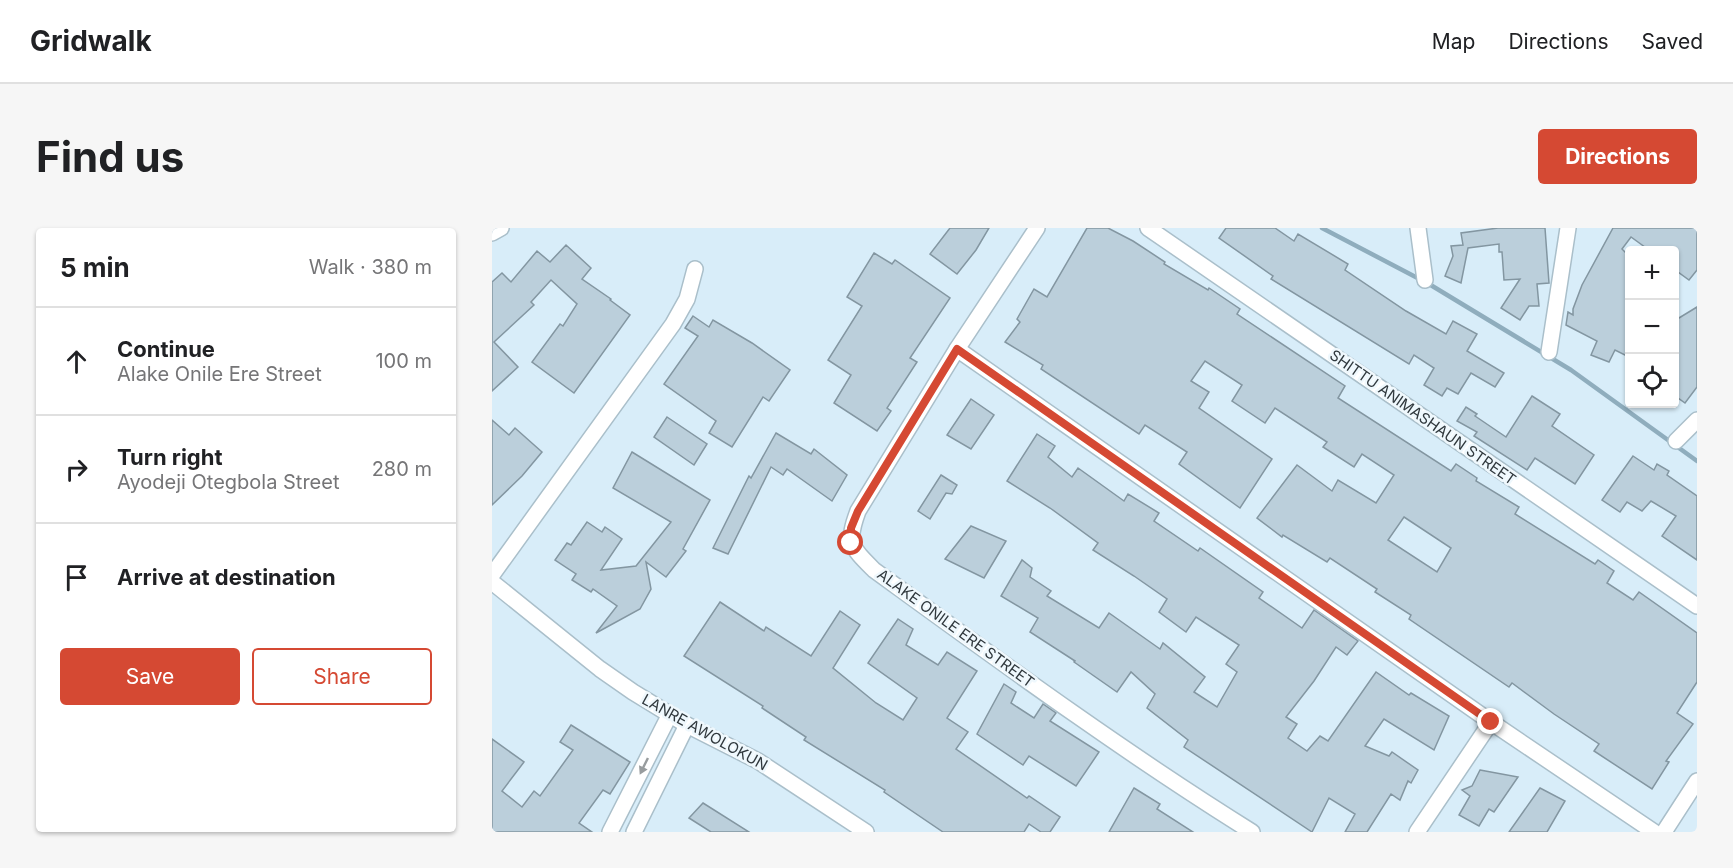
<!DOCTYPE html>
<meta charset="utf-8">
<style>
body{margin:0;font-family:Inter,sans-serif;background:#f6f6f6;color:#202124}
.controls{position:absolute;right:18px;top:18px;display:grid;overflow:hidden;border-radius:6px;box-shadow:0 2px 4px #0004}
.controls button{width:54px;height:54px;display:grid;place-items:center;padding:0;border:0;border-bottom:2px solid #e0e0e0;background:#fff;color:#202124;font:30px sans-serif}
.stop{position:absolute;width:18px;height:18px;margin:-14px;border:4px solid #d54933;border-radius:50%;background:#fff}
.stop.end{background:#d54933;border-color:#fff;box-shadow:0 2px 6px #0008}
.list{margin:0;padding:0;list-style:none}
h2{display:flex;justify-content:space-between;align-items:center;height:78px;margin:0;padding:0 24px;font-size:26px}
h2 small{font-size:20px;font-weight:400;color:#757577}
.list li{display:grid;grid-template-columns:39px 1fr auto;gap:18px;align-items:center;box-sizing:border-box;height:108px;padding:0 24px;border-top:2px solid #e0e0e0}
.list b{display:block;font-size:22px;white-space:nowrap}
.list p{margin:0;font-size:20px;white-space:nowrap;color:#757577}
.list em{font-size:20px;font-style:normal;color:#757577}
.actions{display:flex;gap:12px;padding:18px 24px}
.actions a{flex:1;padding:14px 0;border:2px solid #d54933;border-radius:6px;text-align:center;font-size:21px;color:#d54933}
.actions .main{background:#d54933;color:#fff}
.icon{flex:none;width:33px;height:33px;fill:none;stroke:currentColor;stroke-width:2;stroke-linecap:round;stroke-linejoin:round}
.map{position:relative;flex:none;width:1205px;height:604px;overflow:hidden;border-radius:6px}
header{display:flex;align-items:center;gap:36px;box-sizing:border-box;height:84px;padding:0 30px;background:#fff;border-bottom:2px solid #e0e0e0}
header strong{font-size:28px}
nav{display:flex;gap:33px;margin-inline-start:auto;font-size:21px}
.intro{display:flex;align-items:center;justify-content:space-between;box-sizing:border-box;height:144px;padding:0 36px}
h1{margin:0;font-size:42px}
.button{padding:15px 27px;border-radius:6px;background:#d54933;color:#fff;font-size:21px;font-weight:700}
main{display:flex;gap:36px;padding:0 36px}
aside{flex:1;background:#fff;border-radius:6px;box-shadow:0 2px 4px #0004}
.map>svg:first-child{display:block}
</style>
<header>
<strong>Gridwalk</strong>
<nav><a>Map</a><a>Directions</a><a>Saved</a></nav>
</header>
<div class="intro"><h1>Find us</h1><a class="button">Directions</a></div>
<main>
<aside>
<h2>5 min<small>Walk · 380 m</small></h2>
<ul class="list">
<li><svg class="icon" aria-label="ahead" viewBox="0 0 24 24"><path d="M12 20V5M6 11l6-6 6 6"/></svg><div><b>Continue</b><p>Alake Onile Ere Street</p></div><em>100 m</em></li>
<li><svg class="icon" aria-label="right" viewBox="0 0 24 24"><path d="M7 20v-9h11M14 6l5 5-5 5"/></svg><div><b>Turn right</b><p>Ayodeji Otegbola Street</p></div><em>280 m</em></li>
<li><svg class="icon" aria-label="arrive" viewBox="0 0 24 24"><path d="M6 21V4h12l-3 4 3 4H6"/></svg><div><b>Arrive at destination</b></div></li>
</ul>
<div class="actions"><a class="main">Save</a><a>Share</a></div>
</aside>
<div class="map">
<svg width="1205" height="604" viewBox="0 0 1205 604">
<rect width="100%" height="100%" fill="#d8edf9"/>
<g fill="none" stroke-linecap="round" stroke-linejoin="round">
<path stroke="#8fadbd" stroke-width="4.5" d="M830,0L937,56L1079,142L1205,233"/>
</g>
<g fill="#bbcfdb" stroke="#8396a1" stroke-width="1.5" fill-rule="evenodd">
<path d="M458,0H497L484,22L465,46L438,26Z"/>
<path d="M595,0H616L641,13L673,34L672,36L716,62L717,60L748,81L745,86L853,158L846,170L959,243L964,236L985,250L984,253L1027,279L1023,286L1103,336L1106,332L1122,343L1115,355L1141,372L1147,364L1205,405V454L1185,485L1201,496L1174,533L1177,534L1160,561L1102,523L1107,516L1062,486L1020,455L1017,459L917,391L919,387L883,364L885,361L838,330L835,334L791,307L790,309L765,290L805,237L840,263L846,252L884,275L902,247L870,226L862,239L831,219L835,214L783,180L773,195L740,173L750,157L713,133L699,153L717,164L707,180L780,231L748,280L687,236L695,224L653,197L647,206L549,141L551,137L513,114L528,94L525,91L542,61L555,69ZM912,289L959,320L945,344L896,312Z"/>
<path d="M734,0H783L802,13L806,6L856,36L853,42L914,83L954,106L961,93L985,106L975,123L1012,145L1003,159L979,145L966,166L955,160L950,168L932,157L942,140L922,127L917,136L779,51L781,48L727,10Z"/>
<path d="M1006,0H1053L1057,55L1045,56L1047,78H1037L1028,92L1009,80L1028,51L1012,52L1010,24H1007V16L976,20L969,55L953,48L961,28L959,18L971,17L969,5Z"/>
<path d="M1121,0H1205V42L1197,52L1182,41V22H1157L1139,9L1130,21L1137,28V129L1123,122L1117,134L1099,127L1105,113L1074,97L1076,84L1081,87V81L1090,57Z"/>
<path d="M74,17L99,40L90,51L119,71L118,72L138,87L82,165L40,134L68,96L71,98L85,76L59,52L39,74L42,77L2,114L26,139L0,163V54L10,45L19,54L45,23L58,34Z"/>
<path d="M382,25L400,36L403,32L458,70L418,130L425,134L395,180L399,183L385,203L342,175L359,147L336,132L370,78L355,69Z"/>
<path d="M1205,79V159L1193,175L1182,167V93Z"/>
<path d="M201,88L217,99L221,92L260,115L298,142L277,173L271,169L240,219L217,205L224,193L172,156L206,108L193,100Z"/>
<path d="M1040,168L1068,186L1060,198L1102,227L1083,256L1043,230L1035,242L982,208L985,204L965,193L974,179L985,186L983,188L1014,209Z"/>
<path d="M479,171L502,187L479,221L455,207Z"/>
<path d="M175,189L215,216L202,237L162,209Z"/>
<path d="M0,192L17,207L23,200L50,224L30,248L0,277Z"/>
<path d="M284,205L319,226L322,221L355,247L340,273L295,241L291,247L279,239L236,326L221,320L257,248L259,250Z"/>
<path d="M545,206L563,218L556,229L580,249L586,240L632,273L636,266L667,285L662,293L706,323L708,320L771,364L767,370L810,400L822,382L866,413L855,427L844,419L822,453L794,489L805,496L796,510L815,523L828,508L836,513L884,444L917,467L919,465L957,488L942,522L892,491L873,518L897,528L900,524L926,542L919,555L916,553L908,572L899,566L875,604H853L863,586L837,570L820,604L692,519L696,512L655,480L663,466L639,444L625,464L582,434L583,433L538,404L546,390L509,368L530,332L540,340L538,349L559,363L555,368L607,400L617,385L668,421L671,415L713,449L702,464L725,479L745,444L734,436L747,417L704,389L694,404L667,384L675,371L642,348L601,322L606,315L558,280L515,253Z"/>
<path d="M140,224L218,272L191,321L194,323L174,349L154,334L159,361L148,381L104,405L125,378L101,361L99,364L80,352L84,346L63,332L75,315L79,317L95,294L110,304L113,299L130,311L109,342L144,338L179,294L121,260Z"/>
<path d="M1141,228L1162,242L1165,236L1177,243L1175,247L1205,268V332L1170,308L1184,288L1159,273L1150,283L1135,274L1128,284L1110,272Z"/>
<path d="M449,247L465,257L460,266L454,265L438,291L426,283Z"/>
<path d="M479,298L514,313L492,350L453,331Z"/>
<path d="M228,374L272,403L274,399L319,428L348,383L368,397L341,440L384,475L411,492L425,470L376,435L406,391L421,401L414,417L446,437L455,424L485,443L455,490L476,504L464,521L535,570L537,568L568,589L558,604H549L537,596L532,604H451L392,564L393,562L312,512L314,509L270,480L271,478L192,428Z"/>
<path d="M512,456L524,464L519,475L542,490L551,476L564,485L558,493L607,524L584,558L537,528L531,537L485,506Z"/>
<path d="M79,497L138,534L118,566L111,562L87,595L100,604H0V511L32,534L10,563L30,579L42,563L48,568L81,522L68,514Z"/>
<path d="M988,542L1026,549L1002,584L997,581L987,598L967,587L978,568L970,562L980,558Z"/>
<path d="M642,560L668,576L665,581L701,604H617Z"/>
<path d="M1048,560L1073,573L1055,604H1017Z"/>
<path d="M211,575L257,604H219L197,590Z"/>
</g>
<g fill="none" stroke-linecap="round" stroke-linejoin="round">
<g stroke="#aabfca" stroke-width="18">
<g id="minor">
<path d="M545,0L465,121L366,283C354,315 359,319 382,342C506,432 630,523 760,604"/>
<path d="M656,0L1205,378"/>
<path d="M926,0L933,52"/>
<path d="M0,5L9,0"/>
<path d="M465,121L999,494L1162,604"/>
<path d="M1057,124L1076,0"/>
<path d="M1184,213L1205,192"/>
<path d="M0,347L181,96L195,71L203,41"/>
<path d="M0,354L108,441L141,464L195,497L266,533L374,604"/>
<path d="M118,604L178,486"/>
<path d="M142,604L195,497"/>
<path d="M925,604L999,494"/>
<path d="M1172,604L1205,553"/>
</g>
</g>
<use href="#minor" stroke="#fff" stroke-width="15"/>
</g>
<defs><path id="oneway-solid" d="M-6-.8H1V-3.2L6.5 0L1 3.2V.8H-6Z" transform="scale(1.5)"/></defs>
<use fill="#989c9e" href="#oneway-solid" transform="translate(152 538) rotate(116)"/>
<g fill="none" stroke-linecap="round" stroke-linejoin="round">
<path stroke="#d54933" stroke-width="8" d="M359,315V300L366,283L465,121L999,494"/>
</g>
<g text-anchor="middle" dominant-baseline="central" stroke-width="5" stroke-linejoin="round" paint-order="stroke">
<g font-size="15" fill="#30383d" stroke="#eff8fd">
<text transform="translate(931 189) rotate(35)">SHITTU ANIMASHAUN STREET</text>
<text transform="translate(464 400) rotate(36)">ALAKE ONILE ERE STREET</text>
<text transform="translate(213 504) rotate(29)">LANRE AWOLOKUN</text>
</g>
</g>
</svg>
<div class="controls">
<button>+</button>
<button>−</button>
<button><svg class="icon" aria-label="locate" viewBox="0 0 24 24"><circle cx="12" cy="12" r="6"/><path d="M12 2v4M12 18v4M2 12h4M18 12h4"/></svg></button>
</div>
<div class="stop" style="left:359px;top:315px"></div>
<div class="stop end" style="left:999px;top:494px"></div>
</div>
</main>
